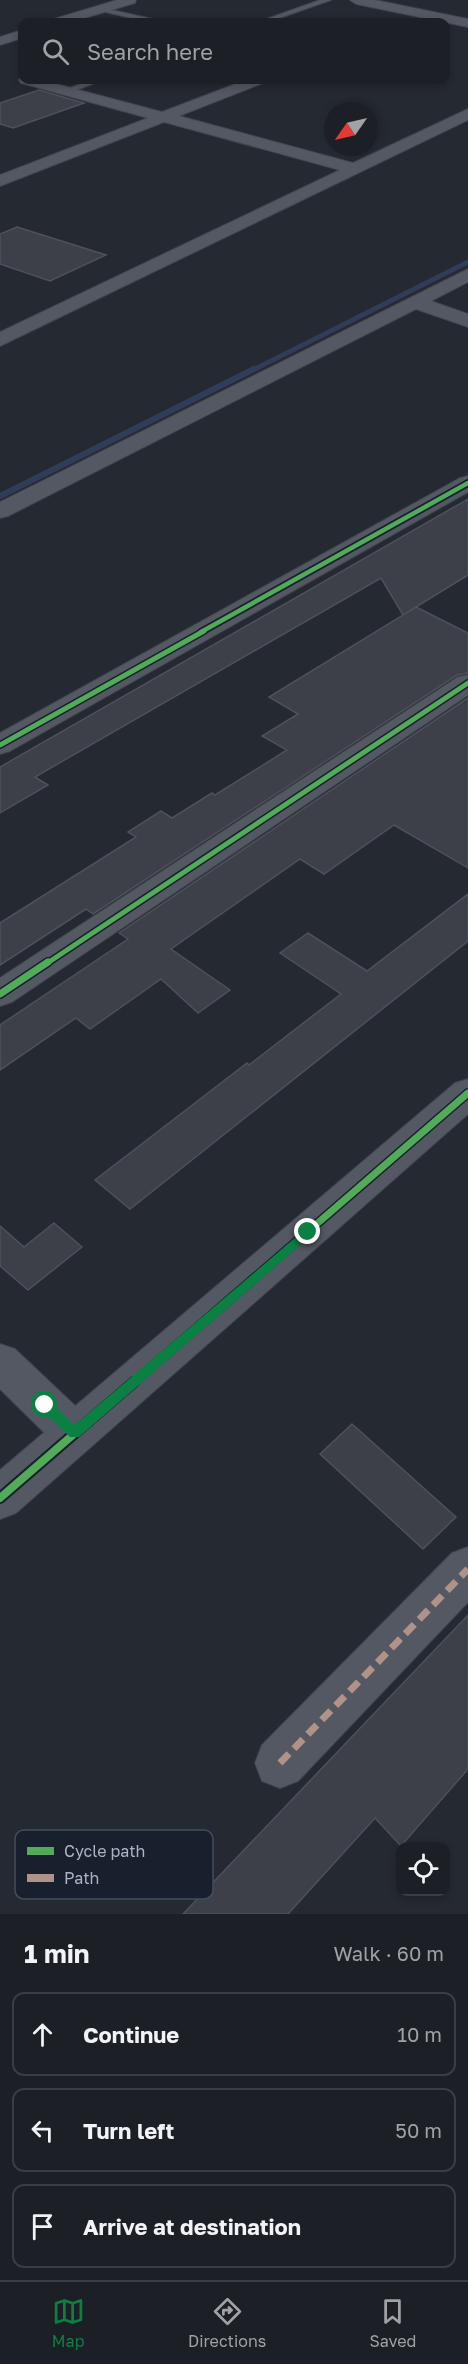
<!DOCTYPE html>
<meta charset="utf-8">
<style>
body{margin:0;font-family:"Golos Text",sans-serif;background:#292c32;color:#f1f3f6}
.controls{position:absolute;right:18px;bottom:18px;display:grid;overflow:hidden;border-radius:12px;box-shadow:0 3px 9px #0003}
.controls button{width:54px;height:54px;display:grid;place-items:center;padding:0;border:0;border-bottom:2px solid #3a3d43;background:#1c1f26;color:#f1f3f6;font:30px sans-serif}
.compass{position:absolute;left:324px;top:102px;width:54px;height:54px;border-radius:50%;background:#1c1f26;box-shadow:0 3px 9px #0003;rotate:236deg}
.stop{position:absolute;width:18px;height:18px;margin:-14px;border:4px solid #0b8043;border-radius:50%;background:#fff}
.stop.end{background:#0b8043;border-color:#fff;box-shadow:0 2px 6px #0008}
.list{margin:0;padding:0;list-style:none}
h2{display:flex;justify-content:space-between;align-items:center;height:78px;margin:0;padding:0 24px;font-size:26px}
h2 small{font-size:20px;font-weight:400;color:#a0a2a7}
.list li{display:grid;grid-template-columns:39px 1fr auto;gap:18px;align-items:center;box-sizing:border-box;height:84px;margin:0 12px 12px;padding:0 12px;border:2px solid #3a3d43;border-radius:12px}
.list b{display:block;font-size:22px;white-space:nowrap}
.list em{font-size:20px;font-style:normal;color:#a0a2a7}
.icon{flex:none;width:33px;height:33px;fill:none;stroke:currentColor;stroke-width:2;stroke-linecap:round;stroke-linejoin:round}
.map{position:relative;flex:none;width:468px;height:1914px;overflow:hidden}
.search{position:absolute;background:#1c1f26;box-shadow:0 3px 9px #0003;left:18px;right:18px;top:18px;height:66px;display:flex;align-items:center;gap:15px;box-sizing:border-box;padding:0 21px;border-radius:12px;color:#a0a2a7;font-size:22px}
.sheet{height:366px;background:#1c1f26}
nav{display:flex;justify-content:space-around;align-items:center;box-sizing:border-box;height:84px;border-top:2px solid #3a3d43;background:#1c1f26;font-size:16px;color:#a0a2a7}
nav a{display:grid;justify-items:center;gap:3px}
nav .on{color:#0b8043}
.map>svg:first-child{display:block}
</style>
<div class="map">
<svg width="468" height="1914" viewBox="0 0 468 1914">
<rect width="100%" height="100%" fill="#252932"/>
<g fill="none" stroke-linecap="round" stroke-linejoin="round">
<path stroke="#2f3d5b" stroke-width="5" d="M251,371L468,262"/>
<path stroke="#2f3d5b" stroke-width="6" d="M0,496L254,369"/>
</g>
<g fill="#3d4049" stroke="#4c515a" stroke-width="1.5">
<path d="M39,90L84,103L13,128L0,124V103Z"/>
<path d="M17,227L106,255L50,281L0,264V234Z"/>
<path d="M468,499V575L403,615L381,578L35,777L48,785L0,813V767Z"/>
<path d="M416,607L468,633V673L457,675L93,914L86,909L0,965V923L136,837L128,832L161,811L172,818L212,793L215,795L287,750L262,736L298,714L269,697Z"/>
<path d="M468,698V868L394,825L324,874L300,859L171,949L230,990L198,1013L161,979L90,1029L76,1018L0,1070V1025L128,939L119,933Z"/>
<path d="M468,894V941L130,1209L95,1180L247,1063L249,1065L341,994L280,953L308,933L367,971Z"/>
<path d="M54,1223L82,1247L28,1290L0,1266V1226L24,1247Z"/>
<path d="M352,1424L456,1517L423,1549L320,1454Z"/>
<path d="M468,1615V1769L401,1846L375,1818L288,1914H183Z"/>
</g>
<g fill="none" stroke-linecap="round" stroke-linejoin="round">
<g stroke="#40444b" stroke-width="2">
<g id="service">
<path d="M320,0H331L268,22H258Z"/>
<path d="M98,7L157,20L161,22H149L101,11H98Z"/>
<path d="M92,80H103L71,92L64,90Z"/>
</g>
</g>
<g stroke="#40444b" stroke-width="2">
<g id="minor">
<path d="M350,0H375L468,19V27L356,4Z"/>
<path d="M22,77V80H41L162,112L246,80H265L263,83L179,116L353,163L468,109V120L0,346V332L340,170L164,122L0,186V175L148,118L21,83L19,80Z"/>
<path d="M468,269V282L431,301L468,314V327L416,309L8,516L0,518V502Z"/>
<path d="M468,476V492L10,751L0,754V733L460,478Z"/>
<path d="M468,675V695L12,1002L0,1006V978L458,677Z"/>
<path d="M0,1344L15,1349L89,1419L96,1433L89,1447L74,1452L59,1447L0,1389Z"/>
<path d="M468,1547V1602L298,1781L280,1788L262,1781L255,1763L262,1745L452,1553Z"/>
</g>
</g>
<g stroke="#40444b" stroke-width="2">
<g id="tertiary">
<path d="M117,0H136L135,3L71,22H52L54,19Z"/>
<path d="M22,30V38L0,45V37Z"/>
<path d="M468,1079V1114L16,1513L0,1519V1470L455,1083Z"/>
</g>
</g>
<use href="#service" fill="#545862" fill-rule="evenodd"/>
<use href="#minor" fill="#545862" fill-rule="evenodd"/>
<use href="#tertiary" fill="#545862" fill-rule="evenodd"/>
<path stroke="#af9288" stroke-width="7" stroke-dasharray="13 7" stroke-linecap="butt" d="M280,1763L468,1569"/>
<g stroke="#181f2d" stroke-width="8">
<path id="cycleway-far3" d="M201,632L468,483"/>
</g>
<g stroke="#181f2d" stroke-width="8">
<g id="cycleway-far2">
<path d="M0,745L204,631"/>
<path d="M46,964L468,683"/>
</g>
</g>
<g stroke="#181f2d" stroke-width="10">
<g id="cycleway-far1">
<path d="M0,994L48,962"/>
<path d="M133,1383L468,1093"/>
</g>
</g>
<g stroke="#181f2d" stroke-width="12">
<path id="cycleway" d="M0,1498L134,1382"/>
</g>
<use href="#cycleway-far3" stroke="#51ab58" stroke-width="4.5"/>
<use href="#cycleway-far2" stroke="#51ab58" stroke-width="5"/>
<use href="#cycleway-far1" stroke="#51ab58" stroke-width="7"/>
<use href="#cycleway" stroke="#51ab58" stroke-width="8"/>
</g>
<path fill="#0b8043" d="M308,1227L313,1232L312,1235L79,1437H70L40,1409L38,1405L40,1401H49L75,1425Z"/>
<rect x="15" y="1830" width="198" height="69" rx="9" fill="#181f2d" stroke="#454c5b" stroke-width="1.5"/>
<rect x="27" y="1847" width="27" height="8" fill="#51ab58"/>
<rect x="27" y="1874" width="27" height="8" fill="#af9288"/>
<g font-size="16" fill="#adb4c6">
<text x="64" y="1857">Cycle path</text>
<text x="64" y="1884">Path</text>
</g>
</svg>
<div class="controls">
<button><svg class="icon" aria-label="locate" viewBox="0 0 24 24"><circle cx="12" cy="12" r="6"/><path d="M12 2v4M12 18v4M2 12h4M18 12h4"/></svg></button>
</div>
<svg class="compass" viewBox="-18 -18 36 36"><path d="M0-13l5 13h-10z" fill="#e53935"/><path d="M0 13l5-13h-10z" fill="#a0a2a7"/></svg>
<div class="stop" style="left:45px;top:1405px"></div>
<div class="stop end" style="left:308px;top:1232px"></div>
<div class="search"><svg class="icon" aria-label="search" viewBox="0 0 24 24"><circle cx="10" cy="10" r="6"/><path d="M15 15l6 6"/></svg>Search here</div>
</div>
<section class="sheet">
<h2>1 min<small>Walk · 60 m</small></h2>
<ul class="list">
<li><svg class="icon" aria-label="ahead" viewBox="0 0 24 24"><path d="M12 20V5M6 11l6-6 6 6"/></svg><div><b>Continue</b></div><em>10 m</em></li>
<li><svg class="icon" aria-label="left" viewBox="0 0 24 24"><path d="M17 20v-9H6M10 6l-5 5 5 5"/></svg><div><b>Turn left</b></div><em>50 m</em></li>
<li><svg class="icon" aria-label="arrive" viewBox="0 0 24 24"><path d="M6 21V4h12l-3 4 3 4H6"/></svg><div><b>Arrive at destination</b></div></li>
</ul>
</section>
<nav>
<a class="on"><svg class="icon" aria-label="map" viewBox="0 0 24 24"><path d="M3 6l6-2 6 2 6-2v14l-6 2-6-2-6 2zM9 4v14M15 6v14"/></svg>Map</a>
<a><svg class="icon" aria-label="directions" viewBox="0 0 24 24"><path d="M12 3l9 9-9 9-9-9zM9 14v-3h6M13 9l2 2-2 2"/></svg>Directions</a>
<a><svg class="icon" aria-label="saved" viewBox="0 0 24 24"><path d="M7 4h10v16l-5-4-5 4z"/></svg>Saved</a>
</nav>
